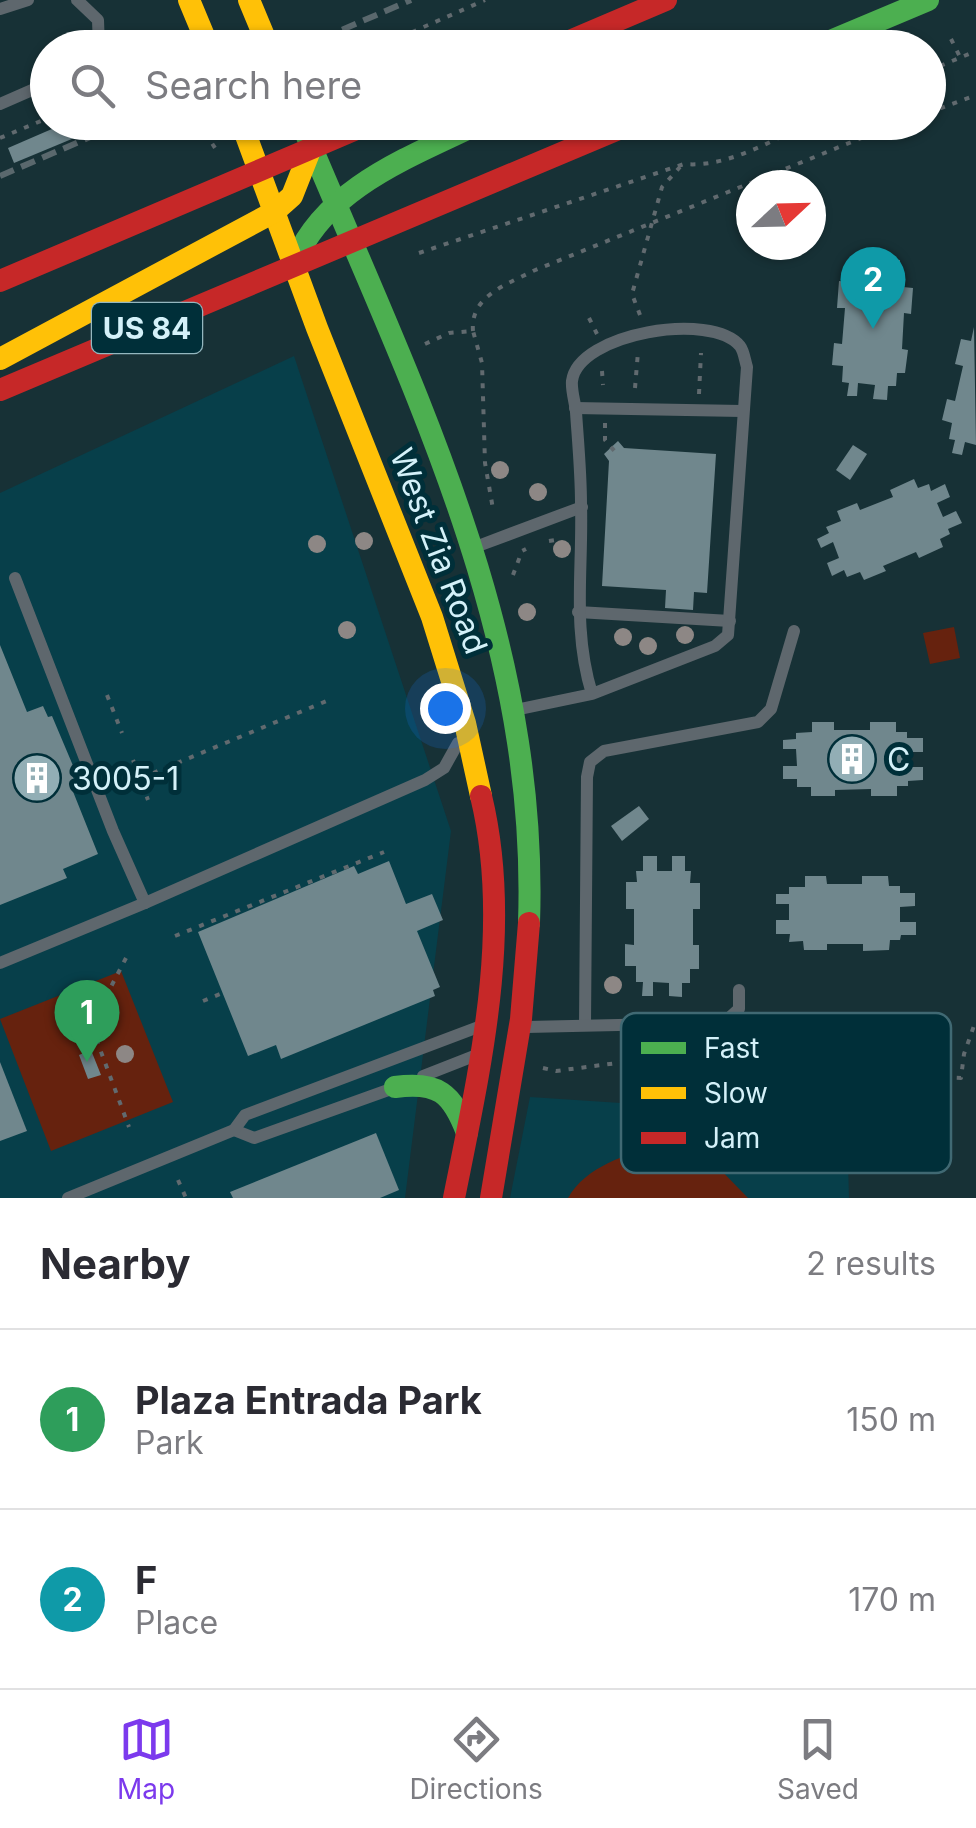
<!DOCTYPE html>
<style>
body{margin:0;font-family:Inter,sans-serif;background:#f2f2f3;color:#2b2b33}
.compass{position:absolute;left:736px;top:170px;width:90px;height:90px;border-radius:50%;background:#fff;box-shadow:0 2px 8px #0004;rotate:68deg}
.you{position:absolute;left:445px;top:708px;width:35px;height:35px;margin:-25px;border:8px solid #fff;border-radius:50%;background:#1a73e8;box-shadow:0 0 0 15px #1a73e833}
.badge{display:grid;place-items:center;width:65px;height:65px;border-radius:50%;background:#7c3aed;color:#fff;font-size:32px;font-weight:700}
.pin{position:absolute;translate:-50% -82px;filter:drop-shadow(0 2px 5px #0008)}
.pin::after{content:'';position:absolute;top:52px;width:35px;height:30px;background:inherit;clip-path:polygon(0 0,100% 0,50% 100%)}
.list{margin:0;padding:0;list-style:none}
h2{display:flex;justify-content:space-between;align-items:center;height:130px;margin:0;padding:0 40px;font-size:42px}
h2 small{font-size:32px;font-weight:400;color:#7c7c81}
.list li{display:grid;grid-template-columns:65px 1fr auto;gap:30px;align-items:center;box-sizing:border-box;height:180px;padding:0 40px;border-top:2px solid #e1e1e2}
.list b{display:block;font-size:38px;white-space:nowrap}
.list p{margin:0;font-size:32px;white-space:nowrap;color:#7c7c81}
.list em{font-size:32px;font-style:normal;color:#7c7c81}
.icon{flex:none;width:55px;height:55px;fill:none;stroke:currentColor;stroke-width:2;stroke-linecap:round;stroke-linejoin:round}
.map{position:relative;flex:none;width:976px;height:1198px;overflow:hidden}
.search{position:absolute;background:#fff;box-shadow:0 2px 8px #0004;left:30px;right:30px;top:30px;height:110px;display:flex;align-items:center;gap:25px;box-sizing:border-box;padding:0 35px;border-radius:55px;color:#7c7c81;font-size:38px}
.sheet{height:490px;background:#fff}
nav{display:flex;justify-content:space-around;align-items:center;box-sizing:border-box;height:140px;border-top:2px solid #e1e1e2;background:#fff;font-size:28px;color:#7c7c81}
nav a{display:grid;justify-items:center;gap:5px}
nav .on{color:#7c3aed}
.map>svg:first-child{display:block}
</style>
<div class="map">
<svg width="976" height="1198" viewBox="0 0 976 1198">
<rect width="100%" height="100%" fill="#173136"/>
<g fill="#073f4a">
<path d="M294,356L451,831L405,1198H0V493Z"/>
<path d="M530,1097L864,1119L848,1162L849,1198H510Z"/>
</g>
<g fill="#66220e">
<path d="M954,627L960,658L930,664L923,633Z"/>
<path d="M121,971L173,1102L51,1151L0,1019Z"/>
<path d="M659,1145L714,1163L748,1198H568C586,1166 626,1155 659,1145Z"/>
</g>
<g fill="#70878d">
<path d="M68,122H73L79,136L14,163L8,148Z"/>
<path d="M858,257H872L871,273L885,274L887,259L900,260L899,275H904L903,287L913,288L911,314L904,313L902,349L908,350L905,373H897L896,386H888L887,400L873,399L875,385L858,383L857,396H847L849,383L842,382L843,366L832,365L834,343L842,344L845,308H837L839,281L849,282L850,271L857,272Z"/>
<path d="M974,327L976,445L965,442L962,455L952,453L955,440L949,439L952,423L942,420L947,399L955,401L963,366L955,364L961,339L971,341Z"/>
<path d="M618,441L624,448L716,454L707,593L694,592L693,610L665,608L666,590L602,586L609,461L604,454Z"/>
<path d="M853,445L867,454L850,480L836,470Z"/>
<path d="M914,479L918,488L929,484L931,491L945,484L950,497L937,503L943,517L956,511L962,523L948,529L950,534L940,539L943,547L919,558L916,552L883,566L886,571L864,580L860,572L847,577L844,570L832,576L827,563L839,558L833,542L821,548L817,539L829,533L826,527L841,521L837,511L857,503L860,510L893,497L890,490Z"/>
<path d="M0,645L27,712L43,706L48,717L52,716L74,768L70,770L77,787L72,789L98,854L63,869L67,878L0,905Z"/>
<path d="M812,722H834V730H870V722H896V732H907V738H923V752H908V767H923V780L908,781V786H897V796H871V789L835,790V796H811V787H797V779H783V766H797L796,749H783V740L796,739V733L812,732Z"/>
<path d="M639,806L649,819L622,841L611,826Z"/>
<path d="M643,856H657V871H672V856H685V871H691L690,883H700V909H693V945H699V969H690V983H682V997L669,996V983L653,982V996H642L643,982H636V966H625V944L634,945V909H626V882H637L636,871H643Z"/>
<path d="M389,861L406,904L432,894L443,920L417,931L440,987L433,990L435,996L281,1059L276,1045L248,1056L198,932L354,866L358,874Z"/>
<path d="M805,876H826L827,884H862V876H888L889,886H900V893H915V906L900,907V922H916V935H901L900,940H890L889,950L863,951V944H827V950H804L803,941L789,942L790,934H776V920H789V904H776V894H789V887H805Z"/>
<path d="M91,1050L101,1075L88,1079L79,1055Z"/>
<path d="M0,1062L27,1131L0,1141Z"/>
<path d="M376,1133L399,1190L380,1198H233L230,1192Z"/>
</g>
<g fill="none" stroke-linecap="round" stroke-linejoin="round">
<g stroke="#616a6f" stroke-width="4" stroke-dasharray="5 8" stroke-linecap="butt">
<path d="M951,39L960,57"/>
<path d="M376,48L485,0"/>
<path d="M928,71L976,51"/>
<path d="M928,113L976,95"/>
<path d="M198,122L217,151"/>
<path d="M0,138L48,118"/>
<path d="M419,253L684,164C727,168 773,140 811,122"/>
<path d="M640,315L632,294L662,187L680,167"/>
<path d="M589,318L597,334"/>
<path d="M473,331C470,296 506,285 533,271L901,122"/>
<path d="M425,344L449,333L473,331L482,363L485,463L493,509"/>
<path d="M602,371L603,385"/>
<path d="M635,388L638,352"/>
<path d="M699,394L701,353"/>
<path d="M605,423V440L617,454"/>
<path d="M549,541L555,540L561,551"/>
<path d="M513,575L522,551L526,549"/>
<path d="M107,695L122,733"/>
<path d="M133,760L148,800"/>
<path d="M117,788L329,700"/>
<path d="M175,936L384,852"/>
<path d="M126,958L91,1025L129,1127"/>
<path d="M203,1001L220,994"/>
<path d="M543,1068L556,1071L640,1060L825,1064L879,1075L961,1078L964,1054L976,1020"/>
<path d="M178,1180L186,1198"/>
</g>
<g stroke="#5e676d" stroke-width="12">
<path d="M77,0L98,20L99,48"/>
<path d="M0,9L28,0"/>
<path d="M0,104L48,83"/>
<path d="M575,408L742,411"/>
<path d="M478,546L582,507"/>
<path d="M15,578L113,831L145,903"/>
<path d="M578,612L730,621"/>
<path d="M520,709L592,694C572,628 583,571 581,504C581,473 578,442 576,412C575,402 571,390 572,381C578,333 712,311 740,346C744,351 745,361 747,367L728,635L715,646L592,694"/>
<path d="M0,963L145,903L425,780L444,768L458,743"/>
<path d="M585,1025L587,777L590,762L604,751L758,722L771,709L794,631"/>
<path d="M526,1027L710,1023L728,1019L739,1009V990"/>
<path d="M423,1076L474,1056"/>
<path d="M234,1130L254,1138L391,1089"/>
<path d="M68,1198L234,1130L245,1115L481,1026"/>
</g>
<g stroke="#4caf50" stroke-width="22">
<path d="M814,48L928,0"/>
<path d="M301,122C410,384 539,632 529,923"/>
<path d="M294,264C324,187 413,156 482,122"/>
<path d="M395,1087C438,1081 452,1093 467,1133"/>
</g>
<g stroke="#ffc107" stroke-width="22">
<path d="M189,0L209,48"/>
<path d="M249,0L269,48"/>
<path d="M241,122L317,328L432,617L465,723L481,796"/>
<path d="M0,359L274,212L292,196L311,148"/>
</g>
<g stroke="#c62828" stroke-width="22">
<path d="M553,48L666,0"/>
<path d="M0,281L373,122"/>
<path d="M0,390L635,122"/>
<path d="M454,1198C480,1068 513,928 481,796"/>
<path d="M491,1198L521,1019L529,923"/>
</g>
<g stroke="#5a686d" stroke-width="6" stroke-dasharray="15 8" stroke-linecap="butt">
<path d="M300,48L411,0"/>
<path d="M0,176L125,122"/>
</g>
</g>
<g fill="#8d8785">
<circle cx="500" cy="470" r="9"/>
<circle cx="538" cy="492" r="9"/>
<circle cx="364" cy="541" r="9"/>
<circle cx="317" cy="544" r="9"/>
<circle cx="562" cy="549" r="9"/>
<circle cx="527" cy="612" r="9"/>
<circle cx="347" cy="630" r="9"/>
<circle cx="685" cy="635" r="9"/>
<circle cx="623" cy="637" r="9"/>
<circle cx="648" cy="646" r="9"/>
<circle cx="613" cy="985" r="9"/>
<circle cx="125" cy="1054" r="9"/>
</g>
<defs>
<g id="building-disc" transform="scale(2.5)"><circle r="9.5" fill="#92aeb5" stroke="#002f39"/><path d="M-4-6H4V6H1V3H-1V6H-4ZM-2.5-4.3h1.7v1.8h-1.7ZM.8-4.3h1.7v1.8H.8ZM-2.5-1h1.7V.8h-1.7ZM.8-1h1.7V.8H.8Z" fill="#fff"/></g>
</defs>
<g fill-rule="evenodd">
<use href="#building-disc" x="852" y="759"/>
<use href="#building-disc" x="37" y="778"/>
</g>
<g text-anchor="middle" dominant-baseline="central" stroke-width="10" stroke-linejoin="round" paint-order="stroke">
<rect fill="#002f39" stroke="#94b7bf" stroke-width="2.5" x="92" y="303" width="110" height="50" rx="8"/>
<g font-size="30" font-weight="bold" fill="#d4f1f9">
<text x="147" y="328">US 84</text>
</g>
<g font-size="32" fill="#d4f1f9" stroke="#002f39">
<text transform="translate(439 551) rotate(69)">West Zia Road</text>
</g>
<g font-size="32" fill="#d4f1f9" stroke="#002f39" text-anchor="start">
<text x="887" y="759">C</text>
<text x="72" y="778">3005-1</text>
</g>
</g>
<rect x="621" y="1013" width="330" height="160" rx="15" fill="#002f39" stroke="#406973" stroke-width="2.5"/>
<rect x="641" y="1042" width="45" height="12" fill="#4caf50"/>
<rect x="641" y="1087" width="45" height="12" fill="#ffc107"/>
<rect x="641" y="1132" width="45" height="12" fill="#c62828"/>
<g font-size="28" fill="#d4f1f9">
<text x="704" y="1058">Fast</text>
<text x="704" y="1103">Slow</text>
<text x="704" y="1148">Jam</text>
</g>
</svg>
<svg class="compass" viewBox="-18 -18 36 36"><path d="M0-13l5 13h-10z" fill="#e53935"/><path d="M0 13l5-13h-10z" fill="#7c7c81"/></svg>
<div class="you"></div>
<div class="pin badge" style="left:87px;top:1062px;background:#2e9e5b">1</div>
<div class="pin badge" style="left:873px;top:329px;background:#0f9aa8">2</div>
<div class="search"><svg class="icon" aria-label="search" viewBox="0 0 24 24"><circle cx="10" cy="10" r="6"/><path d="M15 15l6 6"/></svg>Search here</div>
</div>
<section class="sheet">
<h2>Nearby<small>2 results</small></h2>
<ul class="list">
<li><span class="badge" style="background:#2e9e5b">1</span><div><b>Plaza Entrada Park</b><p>Park</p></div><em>150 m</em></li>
<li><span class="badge" style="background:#0f9aa8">2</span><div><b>F</b><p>Place</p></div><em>170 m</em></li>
</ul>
</section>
<nav>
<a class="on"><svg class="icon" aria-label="map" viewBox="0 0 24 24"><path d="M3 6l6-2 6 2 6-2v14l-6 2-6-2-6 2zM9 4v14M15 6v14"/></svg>Map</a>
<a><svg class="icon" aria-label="directions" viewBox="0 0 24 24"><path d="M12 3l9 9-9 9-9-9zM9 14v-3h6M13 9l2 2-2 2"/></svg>Directions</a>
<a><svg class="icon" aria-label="saved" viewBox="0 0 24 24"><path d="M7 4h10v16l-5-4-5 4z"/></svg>Saved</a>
</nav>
